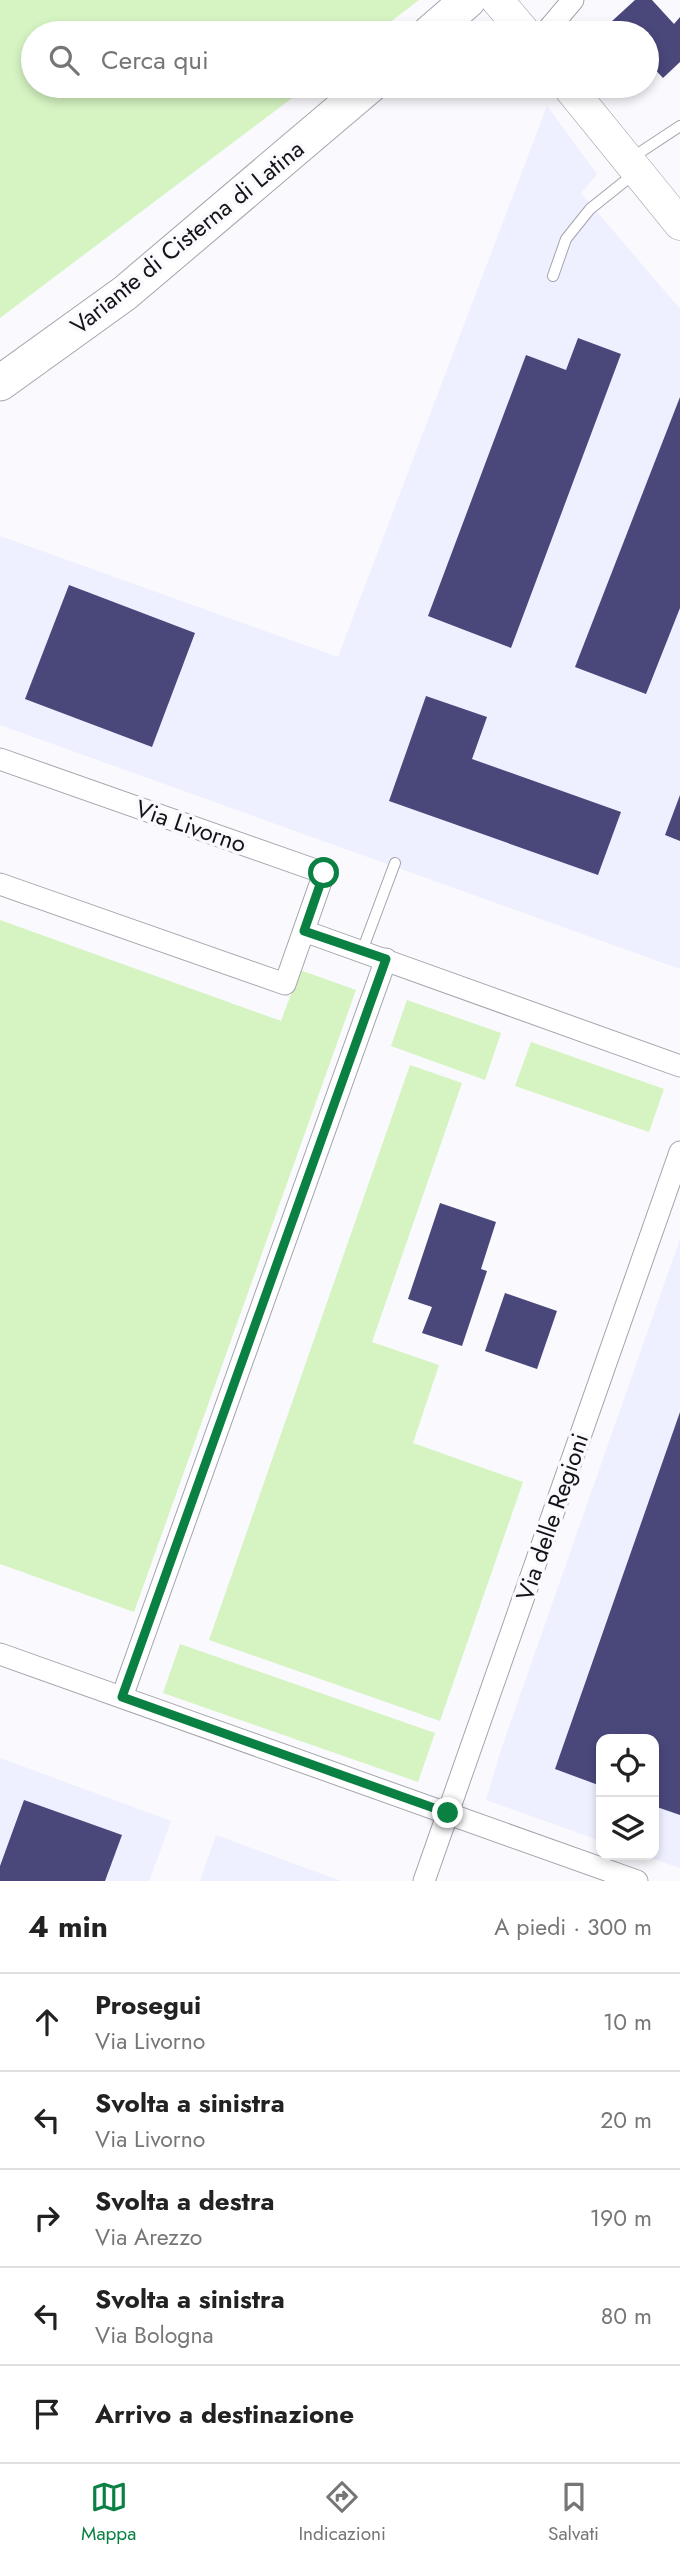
<!DOCTYPE html>
<html lang="it">
<meta charset="utf-8">
<style>
body{margin:0;font-family:Jost,sans-serif;background:#f6f6f6;color:#222}
.controls{position:absolute;right:21px;bottom:21px;display:grid;overflow:hidden;border-radius:14px;box-shadow:0 4px 10px #0003}
.controls button{width:63px;height:63px;display:grid;place-items:center;padding:0;border:0;border-bottom:2px solid #e0e0e0;background:#fff;color:#222;font:35px sans-serif}
.stop{position:absolute;width:21px;height:21px;margin:-16px;border:5px solid #0b8043;border-radius:50%;background:#fff}
.stop.end{background:#0b8043;border-color:#fff;box-shadow:0 2px 7px #0008}
.list{margin:0;padding:0;list-style:none}
h2{display:flex;justify-content:space-between;align-items:center;height:91px;margin:0;padding:0 28px;font-size:30px}
h2 small{font-size:23px;font-weight:400;color:#767676}
.list li{display:grid;grid-template-columns:46px 1fr auto;gap:21px;align-items:center;box-sizing:border-box;height:98px;padding:0 28px;border-top:2px solid #e0e0e0}
.list b{display:block;font-size:26px;white-space:nowrap}
.list p{margin:0;font-size:23px;white-space:nowrap;color:#767676}
.list em{font-size:23px;font-style:normal;color:#767676}
.icon{flex:none;width:38px;height:38px;fill:none;stroke:currentColor;stroke-width:2;stroke-linecap:round;stroke-linejoin:round}
.map{position:relative;flex:none;width:680px;height:1881px;overflow:hidden}
.search{position:absolute;background:#fff;box-shadow:0 4px 10px #0003;left:21px;right:21px;top:21px;height:77px;display:flex;align-items:center;gap:18px;box-sizing:border-box;padding:0 24px;border-radius:38px;color:#767676;font-size:26px}
.sheet{height:581px;background:#fff}
nav{display:flex;justify-content:space-around;align-items:center;box-sizing:border-box;height:98px;border-top:2px solid #e0e0e0;background:#fff;font-size:19px;color:#767676}
nav a{display:grid;justify-items:center;gap:4px}
nav .on{color:#0b8043}
.map>svg:first-child{display:block}
</style>
<div class="map">
<svg width="680" height="1881" viewBox="0 0 680 1881">
<rect width="100%" height="100%" fill="#f9f9fe"/>
<g fill="#eeefff">
<path d="M547,106L597,174L581,193L680,309V969L0,725V536L338,657Z"/>
<path d="M680,1239V1868L642,1855H654V1739H601V1841L486,1800L501,1750Z"/>
<path d="M0,1758L171,1821L149,1881H0Z"/>
<path d="M216,1835L341,1881H200Z"/>
</g>
<g fill="#d5f4c2">
<path d="M0,0H419L376,33H33V86H308L0,318Z"/>
<path d="M0,920L281,1021L300,970L356,990L134,1612L0,1564Z"/>
<path d="M407,1000L501,1033L485,1080L391,1046Z"/>
<path d="M531,1042L664,1089L649,1132L515,1086Z"/>
<path d="M410,1065L462,1083L372,1342L439,1365L413,1443L523,1482L440,1721L209,1640Z"/>
<path d="M180,1644L435,1733L418,1782L163,1693Z"/>
</g>
<g fill="#4a477b">
<path d="M635,0H652L674,24L680,17V62L663,78L647,61V33H621L611,22Z"/>
<path d="M578,338L621,354L511,648L428,616L526,355L566,370Z"/>
<path d="M680,397V608L646,694L575,667Z"/>
<path d="M69,585L195,633L152,747L25,699Z"/>
<path d="M426,696L487,717L472,759L621,812L598,875L389,801Z"/>
<path d="M680,795V841L665,835Z"/>
<path d="M440,1203L496,1222L481,1269L487,1271L462,1346L422,1333L432,1307L408,1299Z"/>
<path d="M505,1293L557,1311L537,1369L485,1351Z"/>
<path d="M680,1412V1815L654,1806V1739H601V1786L555,1769Z"/>
<path d="M24,1800L122,1835L105,1881H0V1866Z"/>
</g>
<g fill="none" stroke-linecap="round" stroke-linejoin="round">
<g stroke="#a4a4ac" stroke-width="12">
<g id="lane">
<path d="M630,159L680,126"/>
<path d="M553,276L566,239L590,209L635,173"/>
<path d="M362,951L395,863"/>
</g>
</g>
<g stroke="#a4a4ac" stroke-width="23">
<g id="street">
<path d="M545,33L573,0"/>
<path d="M0,759L324,873L285,984L0,884"/>
<path d="M304,931L680,1066"/>
<path d="M0,1654L637,1881"/>
<path d="M122,1697L386,959"/>
<path d="M424,1881L680,1152"/>
</g>
</g>
<g stroke="#a4a4ac" stroke-width="33">
<g id="secondary">
<path d="M497,0L525,33"/>
<path d="M568,86L680,224"/>
</g>
</g>
<g stroke="#a4a4ac" stroke-width="37">
<g id="primary">
<path d="M430,33L468,0"/>
<path d="M0,383L125,293L369,86"/>
</g>
</g>
<use href="#lane" stroke="#fff" stroke-width="10"/>
<use href="#street" stroke="#fff" stroke-width="21"/>
<use href="#secondary" stroke="#fff" stroke-width="32"/>
<use href="#primary" stroke="#fff" stroke-width="35"/>
</g>
<g fill="none" stroke-linecap="round" stroke-linejoin="round">
<path stroke="#0b8043" stroke-width="9" d="M324,873L304,931L386,959L122,1697L448,1813"/>
</g>
<g text-anchor="middle" dominant-baseline="central" stroke-width="7" stroke-linejoin="round" paint-order="stroke">
<g font-size="24" fill="#141417" stroke="#f9f9fe">
<text transform="translate(187 237) rotate(-39)">Variante di Cisterna di Latina</text>
<text transform="translate(191 826) rotate(19)">Via Livorno</text>
<text transform="translate(552 1517) rotate(-71)">Via delle Regioni</text>
</g>
</g>
</svg>
<div class="controls">
<button><svg class="icon" aria-label="locate" viewBox="0 0 24 24"><circle cx="12" cy="12" r="6"/><path d="M12 2v4M12 18v4M2 12h4M18 12h4"/></svg></button>
<button><svg class="icon" aria-label="layers" viewBox="0 0 24 24"><path d="M12 4l9 5-9 5-9-5zM3 14l9 5 9-5"/></svg></button>
</div>
<div class="stop" style="left:324px;top:873px"></div>
<div class="stop end" style="left:448px;top:1813px"></div>
<div class="search"><svg class="icon" aria-label="search" viewBox="0 0 24 24"><circle cx="10" cy="10" r="6"/><path d="M15 15l6 6"/></svg>Cerca qui</div>
</div>
<section class="sheet">
<h2>4 min<small>A piedi · 300 m</small></h2>
<ul class="list">
<li><svg class="icon" aria-label="ahead" viewBox="0 0 24 24"><path d="M12 20V5M6 11l6-6 6 6"/></svg><div><b>Prosegui</b><p>Via Livorno</p></div><em>10 m</em></li>
<li><svg class="icon" aria-label="left" viewBox="0 0 24 24"><path d="M17 20v-9H6M10 6l-5 5 5 5"/></svg><div><b>Svolta a sinistra</b><p>Via Livorno</p></div><em>20 m</em></li>
<li><svg class="icon" aria-label="right" viewBox="0 0 24 24"><path d="M7 20v-9h11M14 6l5 5-5 5"/></svg><div><b>Svolta a destra</b><p>Via Arezzo</p></div><em>190 m</em></li>
<li><svg class="icon" aria-label="left" viewBox="0 0 24 24"><path d="M17 20v-9H6M10 6l-5 5 5 5"/></svg><div><b>Svolta a sinistra</b><p>Via Bologna</p></div><em>80 m</em></li>
<li><svg class="icon" aria-label="arrive" viewBox="0 0 24 24"><path d="M6 21V4h12l-3 4 3 4H6"/></svg><div><b>Arrivo a destinazione</b></div></li>
</ul>
</section>
<nav>
<a class="on"><svg class="icon" aria-label="map" viewBox="0 0 24 24"><path d="M3 6l6-2 6 2 6-2v14l-6 2-6-2-6 2zM9 4v14M15 6v14"/></svg>Mappa</a>
<a><svg class="icon" aria-label="directions" viewBox="0 0 24 24"><path d="M12 3l9 9-9 9-9-9zM9 14v-3h6M13 9l2 2-2 2"/></svg>Indicazioni</a>
<a><svg class="icon" aria-label="saved" viewBox="0 0 24 24"><path d="M7 4h10v16l-5-4-5 4z"/></svg>Salvati</a>
</nav>
